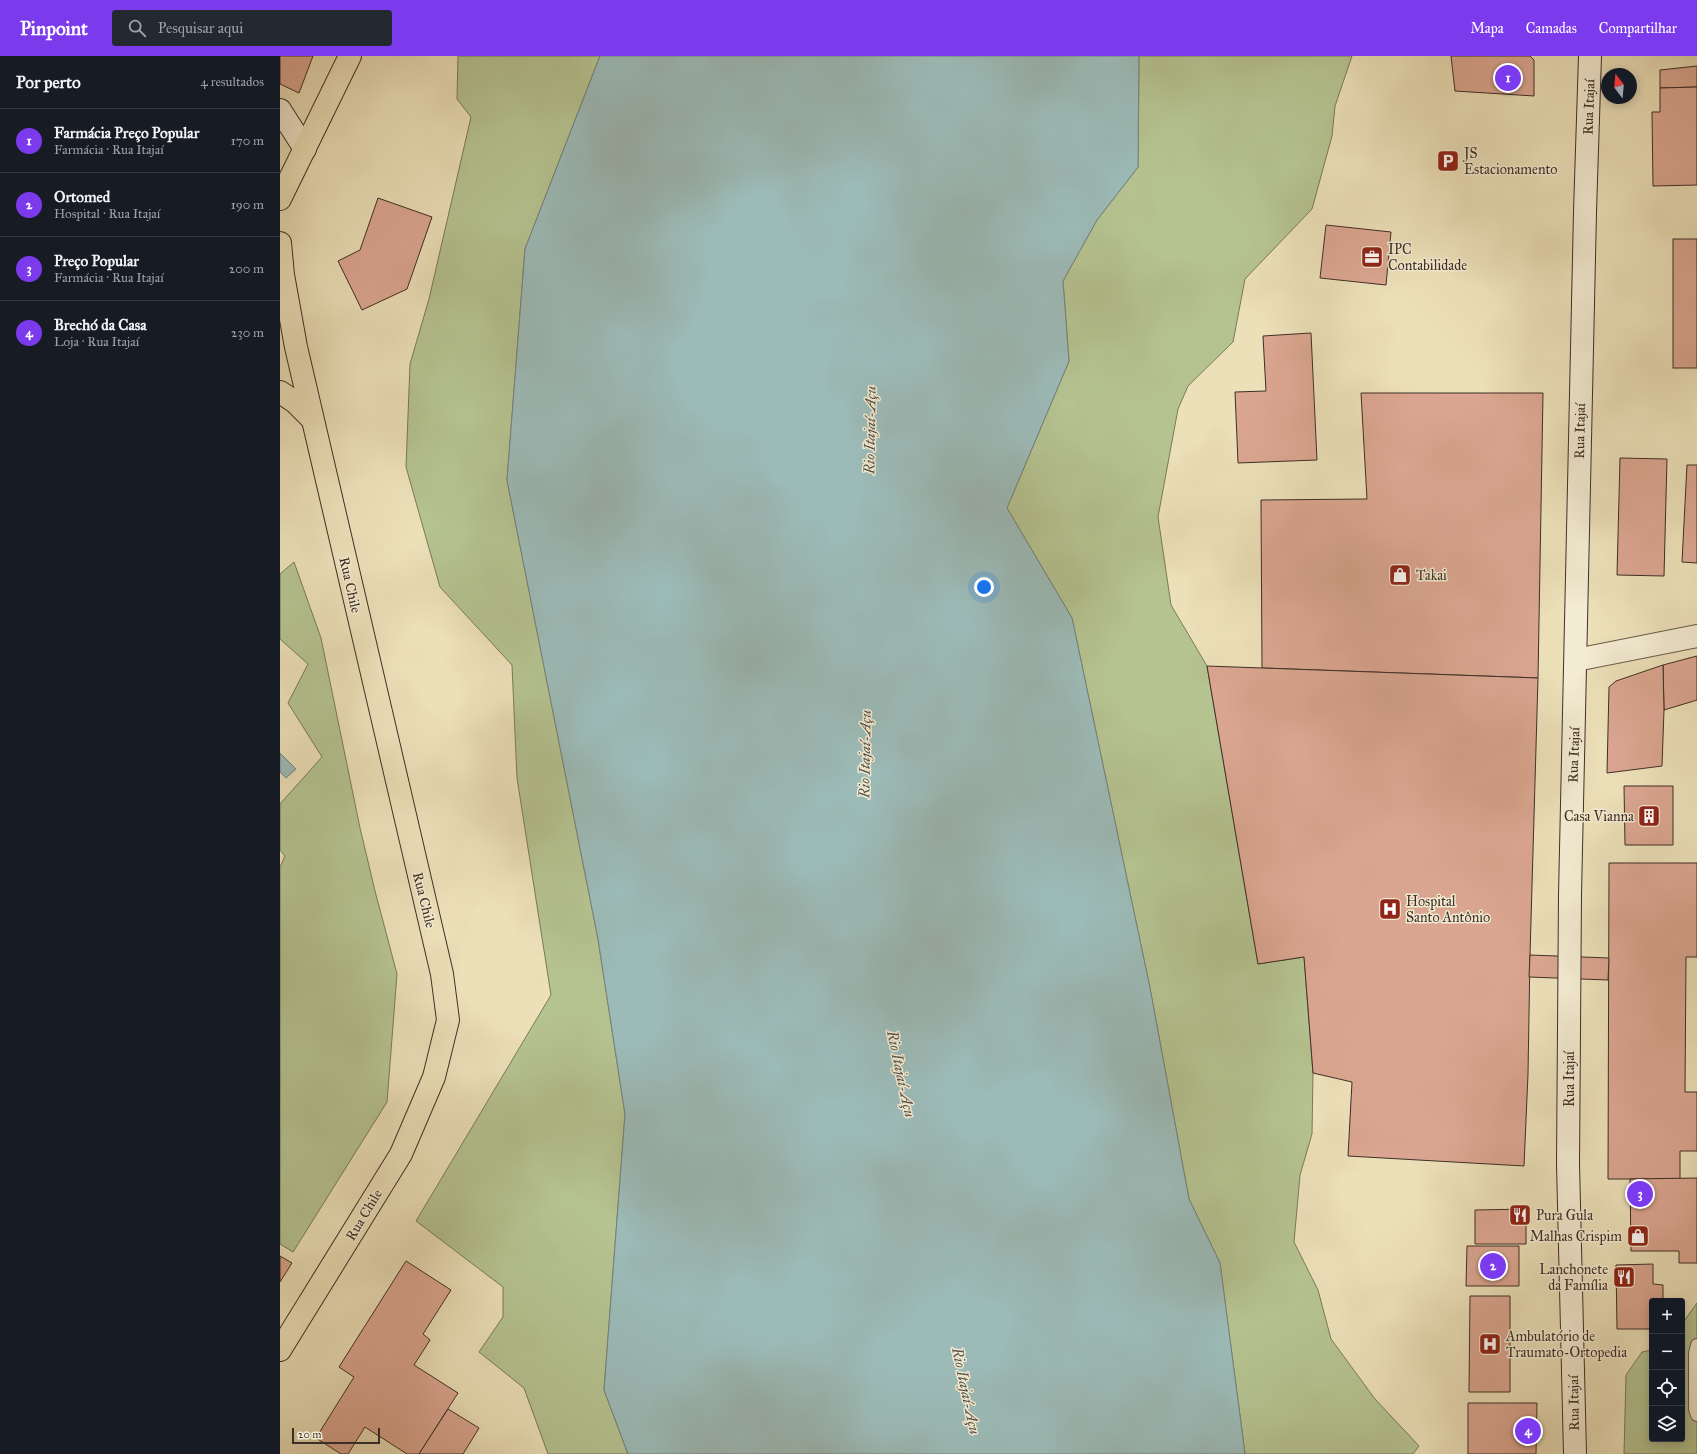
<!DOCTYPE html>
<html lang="pt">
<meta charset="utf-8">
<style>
body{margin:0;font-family:"IM FELL Great Primer",serif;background:#242831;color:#f1f3f6}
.controls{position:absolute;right:12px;bottom:12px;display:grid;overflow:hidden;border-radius:4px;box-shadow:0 2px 10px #0003}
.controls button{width:36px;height:36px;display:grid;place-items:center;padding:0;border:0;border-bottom:1px solid #363941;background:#171b24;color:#f1f3f6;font:20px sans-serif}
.compass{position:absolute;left:1321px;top:12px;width:36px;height:36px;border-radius:50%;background:#171b24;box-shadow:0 2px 10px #0003;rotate:344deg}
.scale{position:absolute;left:12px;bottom:10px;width:88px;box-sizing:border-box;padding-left:4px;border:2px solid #3e2f26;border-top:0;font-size:11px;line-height:14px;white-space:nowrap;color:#3e2f26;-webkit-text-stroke:3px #f3ebd2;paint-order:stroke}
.you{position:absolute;left:704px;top:531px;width:14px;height:14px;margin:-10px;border:3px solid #fff;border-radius:50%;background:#1a73e8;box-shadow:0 0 0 6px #1a73e833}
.badge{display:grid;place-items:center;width:26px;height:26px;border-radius:50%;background:#7c3aed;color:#fff;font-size:13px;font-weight:700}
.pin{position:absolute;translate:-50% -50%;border:2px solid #fff;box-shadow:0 1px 4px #0006}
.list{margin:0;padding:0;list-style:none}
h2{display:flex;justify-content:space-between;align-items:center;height:52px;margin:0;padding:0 16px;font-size:17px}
h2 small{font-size:13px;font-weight:400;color:#9ea1a6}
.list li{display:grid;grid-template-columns:26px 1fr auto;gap:12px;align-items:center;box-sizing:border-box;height:64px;padding:0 16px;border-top:1px solid #363941}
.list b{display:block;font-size:15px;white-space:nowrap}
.list p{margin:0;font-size:13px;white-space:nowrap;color:#9ea1a6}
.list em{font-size:13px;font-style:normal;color:#9ea1a6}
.icon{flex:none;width:22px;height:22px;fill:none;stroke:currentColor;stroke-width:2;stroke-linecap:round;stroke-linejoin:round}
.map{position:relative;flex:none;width:1417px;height:1398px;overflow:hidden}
header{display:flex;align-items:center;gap:24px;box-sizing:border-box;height:56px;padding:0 20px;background:#7c3aed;color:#fff}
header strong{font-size:19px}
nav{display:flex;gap:22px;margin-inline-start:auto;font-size:14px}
.search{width:280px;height:36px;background:#242831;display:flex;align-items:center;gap:10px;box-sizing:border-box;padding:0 14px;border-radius:4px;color:#9ea1a6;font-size:15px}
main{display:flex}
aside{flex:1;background:#171b24}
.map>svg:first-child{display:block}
</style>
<header>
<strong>Pinpoint</strong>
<div class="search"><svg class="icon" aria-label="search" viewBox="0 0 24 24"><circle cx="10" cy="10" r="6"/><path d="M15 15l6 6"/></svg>Pesquisar aqui</div>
<nav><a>Mapa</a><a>Camadas</a><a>Compartilhar</a></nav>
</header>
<main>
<aside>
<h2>Por perto<small>4 resultados</small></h2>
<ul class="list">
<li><span class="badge">1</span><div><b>Farmácia Preço Popular</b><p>Farmácia · Rua Itajaí</p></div><em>170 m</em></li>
<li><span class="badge">2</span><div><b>Ortomed</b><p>Hospital · Rua Itajaí</p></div><em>190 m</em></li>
<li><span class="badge">3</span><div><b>Preço Popular</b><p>Farmácia · Rua Itajaí</p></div><em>200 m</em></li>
<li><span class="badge">4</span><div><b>Brechó da Casa</b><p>Loja · Rua Itajaí</p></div><em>230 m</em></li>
</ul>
</aside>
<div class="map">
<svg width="1417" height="1398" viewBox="0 0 1417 1398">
<rect width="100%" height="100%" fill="#ece0b9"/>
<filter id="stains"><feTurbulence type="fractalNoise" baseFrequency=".005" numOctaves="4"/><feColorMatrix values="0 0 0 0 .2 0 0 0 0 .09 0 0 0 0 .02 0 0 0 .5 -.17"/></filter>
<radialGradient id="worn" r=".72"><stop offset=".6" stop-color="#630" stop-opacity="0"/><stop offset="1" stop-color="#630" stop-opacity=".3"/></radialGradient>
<g fill="#b5c391" stroke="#7a795c">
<path d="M178,0H320L245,193L227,424L318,883L345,1058L324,1334L348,1398H268L244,1332L199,1296L223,1261V1231L136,1165L271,939L237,722L232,609L160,531L126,411L130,308L149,243L191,61L177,43Z"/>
<path d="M859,0H1072L1055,50L1052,80L1032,153L965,223L953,286L908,330L898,353L878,461L891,549L927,610L978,908L1024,901L1033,1017L1032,1078L1020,1119L1014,1186L1038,1234L1051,1283L1095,1343L1139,1390L1133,1398H965L940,1207L909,1143L870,932L792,562L727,452L789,305L783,225L817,164L858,111Z"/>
<path d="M14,506L41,582L80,772L95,835L117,918L107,1046L13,1196L0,1188V811L5,800L0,794V748L42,701L8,647L28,608L0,583V518Z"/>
<path d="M1417,1247V1398H1344L1346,1319L1362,1296L1372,1294V1383H1402V1268Z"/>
</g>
<g fill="#9cbbb8" stroke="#76837e">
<path d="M320,0H859L858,111L817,164L783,225L789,305L727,452L792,562L870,932L909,1143L940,1207L965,1398H348L324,1334L345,1058L318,883L227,424L245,193Z"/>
<path d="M0,697L16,713L6,722L0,716Z"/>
</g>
<g fill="#dba691" stroke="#3e2f26">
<path d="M0,0H33L19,37L0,28Z"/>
<path d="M1171,0H1250L1254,4V40L1175,35Z"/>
<path d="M1417,10V31L1380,32V14Z"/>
<path d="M1417,31V129L1373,130L1372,56H1380V32Z"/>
<path d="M98,142L152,161L127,233L82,254L58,205L80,194Z"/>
<path d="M1046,169L1111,176L1106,229L1040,222Z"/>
<rect x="1393" y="183" width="24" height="129"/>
<path d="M1031,277L1037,404L958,407L955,336L986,335L983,280Z"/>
<path d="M1081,337H1263L1258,622L982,612L981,444L1087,443Z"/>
<path d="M1340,402L1387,403L1384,520L1337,519Z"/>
<path d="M1407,409H1417V507L1402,506Z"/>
<path d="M1417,600V644L1384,654L1383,609Z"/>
<path d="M1383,609L1384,654L1382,710L1327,717L1329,631L1336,625Z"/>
<path d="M927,610L1258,622L1250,899L1248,1018L1244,1110L1068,1100L1072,1026L1033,1017L1024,901L978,908Z"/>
<path d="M1344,730H1393V789H1345Z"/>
<path d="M1329,807H1417V901H1406L1405,1036H1417V1095H1400V1123H1328Z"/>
<path d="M1250,899L1329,902L1328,924L1249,921Z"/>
<path d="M1417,1122V1207H1399V1195H1351L1350,1123Z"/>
<path d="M1246,1153V1188H1195V1154Z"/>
<path d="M1187,1190H1239V1230H1186Z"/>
<path d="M0,1200L12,1207L0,1226Z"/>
<path d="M126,1205L171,1234L143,1278L150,1284L134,1309L178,1337L139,1398H127L85,1371L68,1398H61L36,1382L74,1321L59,1311Z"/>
<path d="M1373,1208V1228L1383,1229V1245H1372V1273H1337L1336,1209Z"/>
<path d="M1190,1240H1230V1336H1189Z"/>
<path d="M1188,1347H1257L1256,1398H1188Z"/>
<path d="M168,1353L199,1372L183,1398H139Z"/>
</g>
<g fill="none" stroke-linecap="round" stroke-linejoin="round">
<g stroke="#6a5b4b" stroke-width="14">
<path id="lane" d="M1417,1289L1415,1297V1353L1417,1359"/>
</g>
<g stroke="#6a5b4b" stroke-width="24">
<path id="street" d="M1296,604L1417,580"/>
</g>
<g stroke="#3e2f26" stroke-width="24">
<g id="secondary">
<path d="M0,54L25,93"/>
<path d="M1295,1398L1288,1108L1290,839L1305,156L1310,0"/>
</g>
</g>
<g stroke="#3e2f26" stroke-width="24">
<g id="primary">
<path d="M0,143L70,0"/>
<path d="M0,187L3,219L16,291L162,918L168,964L154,1021L121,1098L0,1294"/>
<path d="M0,336L15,346L31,362"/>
</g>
</g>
<use href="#lane" stroke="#f3ebd2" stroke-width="12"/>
<use href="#street" stroke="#f3ebd2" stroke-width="22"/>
<use href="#secondary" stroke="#f3ebd2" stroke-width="22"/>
<use href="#primary" stroke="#ece0b9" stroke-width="22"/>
</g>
<defs>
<g id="parking-square" transform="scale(1.15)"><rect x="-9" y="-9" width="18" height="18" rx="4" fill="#8f2418" stroke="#f3ebd2"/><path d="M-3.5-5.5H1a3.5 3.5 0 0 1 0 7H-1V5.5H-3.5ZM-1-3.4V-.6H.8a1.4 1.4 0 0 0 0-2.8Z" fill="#fff"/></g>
<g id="office-square" transform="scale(1.15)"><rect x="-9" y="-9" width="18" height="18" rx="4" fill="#8f2418" stroke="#f3ebd2"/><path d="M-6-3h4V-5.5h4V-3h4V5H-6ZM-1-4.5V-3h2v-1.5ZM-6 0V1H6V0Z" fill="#fff"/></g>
<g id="shop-square" transform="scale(1.15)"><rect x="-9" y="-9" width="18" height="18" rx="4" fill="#8f2418" stroke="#f3ebd2"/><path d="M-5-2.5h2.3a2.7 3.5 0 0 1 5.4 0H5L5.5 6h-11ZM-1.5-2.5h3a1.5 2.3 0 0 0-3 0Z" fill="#fff"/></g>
<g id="building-square" transform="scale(1.15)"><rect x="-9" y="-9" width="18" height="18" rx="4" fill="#8f2418" stroke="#f3ebd2"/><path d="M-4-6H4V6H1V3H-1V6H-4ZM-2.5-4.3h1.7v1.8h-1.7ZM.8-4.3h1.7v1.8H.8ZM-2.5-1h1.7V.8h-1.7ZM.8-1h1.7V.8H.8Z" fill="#fff"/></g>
<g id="hospital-square" transform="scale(1.15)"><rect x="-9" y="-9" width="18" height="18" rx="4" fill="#8f2418" stroke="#f3ebd2"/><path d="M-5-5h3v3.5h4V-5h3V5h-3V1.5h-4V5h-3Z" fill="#fff"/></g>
<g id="restaurant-square" transform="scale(1.15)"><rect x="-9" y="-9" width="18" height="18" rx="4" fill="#8f2418" stroke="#f3ebd2"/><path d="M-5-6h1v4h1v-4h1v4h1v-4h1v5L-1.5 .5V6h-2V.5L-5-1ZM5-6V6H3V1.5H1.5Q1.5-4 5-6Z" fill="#fff"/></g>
</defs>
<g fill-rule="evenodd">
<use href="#parking-square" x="1168" y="105"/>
<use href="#office-square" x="1092" y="201"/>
<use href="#shop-square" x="1120" y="519"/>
<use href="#building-square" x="1369" y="760"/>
<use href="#hospital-square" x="1110" y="853"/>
<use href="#restaurant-square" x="1240" y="1159"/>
<use href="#shop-square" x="1358" y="1180"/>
<use href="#restaurant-square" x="1344" y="1221"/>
<use href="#hospital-square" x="1210" y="1288"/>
</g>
<g text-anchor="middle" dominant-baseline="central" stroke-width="3" stroke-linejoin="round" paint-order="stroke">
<g font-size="14" fill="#3e2f26" stroke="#f3ebd2">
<text transform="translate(1309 51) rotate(-88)">Rua Itajaí</text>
<text transform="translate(1300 375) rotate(-89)">Rua Itajaí</text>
<text transform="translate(70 529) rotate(77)">Rua Chile</text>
<text transform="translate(1294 699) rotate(-88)">Rua Itajaí</text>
<text transform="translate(144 844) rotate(76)">Rua Chile</text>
<text transform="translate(1289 1023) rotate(-90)">Rua Itajaí</text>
<text transform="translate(84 1159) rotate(-59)">Rua Chile</text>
<text transform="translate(1294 1347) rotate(-91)">Rua Itajaí</text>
</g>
<g font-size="14" fill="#3e2f26" stroke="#f3ebd2" text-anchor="start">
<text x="1184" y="97">JS<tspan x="1184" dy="16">Estacionamento</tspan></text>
<text x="1108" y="193">IPC<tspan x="1108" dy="16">Contabilidade</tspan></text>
<text x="1136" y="519">Takai</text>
<text x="1354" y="760" text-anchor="end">Casa Vianna</text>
<text x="1126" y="845">Hospital<tspan x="1126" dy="16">Santo Antônio</tspan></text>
<text x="1256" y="1159">Pura Gula</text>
<text x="1342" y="1180" text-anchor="end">Malhas Crispim</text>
<text x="1328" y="1213" text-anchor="end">Lanchonete<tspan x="1328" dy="16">da Família</tspan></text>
<text x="1226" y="1280">Ambulatório de<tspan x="1226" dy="16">Traumato-Ortopedia</tspan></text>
</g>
<g font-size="15" font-style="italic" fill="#56524a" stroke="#f3ebd2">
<text transform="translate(590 374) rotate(-89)">Rio Itajaí-Açu</text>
<text transform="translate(585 698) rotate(-89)">Rio Itajaí-Açu</text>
<text transform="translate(621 1018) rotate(78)">Rio Itajaí-Açu</text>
<text transform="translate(686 1335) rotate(78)">Rio Itajaí-Açu</text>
</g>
</g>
<rect width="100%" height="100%" filter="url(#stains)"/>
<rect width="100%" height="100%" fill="url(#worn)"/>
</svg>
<div class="controls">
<button>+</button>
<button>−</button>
<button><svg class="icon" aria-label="locate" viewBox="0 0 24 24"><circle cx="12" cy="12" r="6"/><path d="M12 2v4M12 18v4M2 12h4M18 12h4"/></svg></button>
<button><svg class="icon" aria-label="layers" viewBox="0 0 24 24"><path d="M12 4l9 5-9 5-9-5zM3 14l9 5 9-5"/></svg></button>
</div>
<svg class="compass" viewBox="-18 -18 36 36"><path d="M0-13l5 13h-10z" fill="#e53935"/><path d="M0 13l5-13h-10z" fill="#9ea1a6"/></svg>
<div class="scale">20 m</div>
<div class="you"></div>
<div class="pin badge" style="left:1228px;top:22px">1</div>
<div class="pin badge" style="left:1213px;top:1210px">2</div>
<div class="pin badge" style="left:1360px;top:1138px">3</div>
<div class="pin badge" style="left:1248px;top:1375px">4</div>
</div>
</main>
